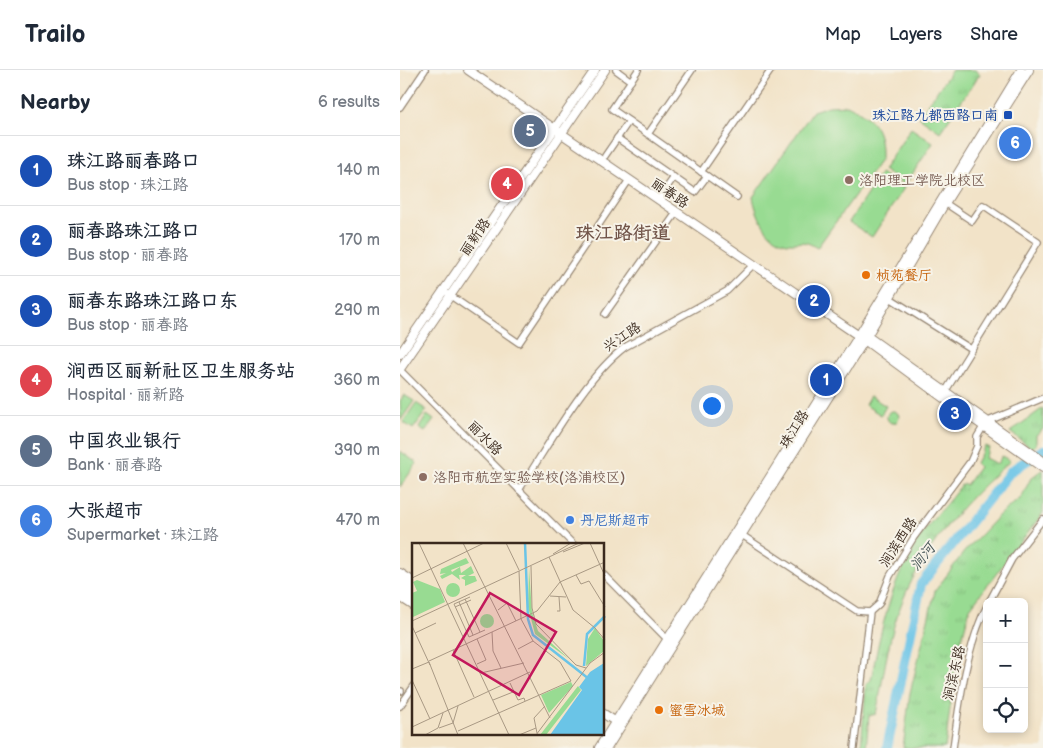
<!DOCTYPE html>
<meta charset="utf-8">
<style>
body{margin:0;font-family:"Balsamiq Sans","LXGW WenKai TC",sans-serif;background:#f6f6f7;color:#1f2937}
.controls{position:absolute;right:15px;bottom:15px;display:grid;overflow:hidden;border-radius:8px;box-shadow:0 2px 8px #0003}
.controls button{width:45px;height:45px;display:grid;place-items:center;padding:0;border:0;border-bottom:1px solid #e0e1e3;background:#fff;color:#1f2937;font:25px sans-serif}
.you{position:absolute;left:311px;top:335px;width:18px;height:18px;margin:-12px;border:4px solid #fff;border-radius:50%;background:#1a73e8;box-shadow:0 0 0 8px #1a73e833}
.badge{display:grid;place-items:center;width:32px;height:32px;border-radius:50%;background:#b45309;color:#fff;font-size:16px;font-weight:700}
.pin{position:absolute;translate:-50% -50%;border:2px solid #fff;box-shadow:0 1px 5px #0006}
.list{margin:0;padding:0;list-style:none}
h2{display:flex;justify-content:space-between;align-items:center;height:65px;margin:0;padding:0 20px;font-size:21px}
h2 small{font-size:16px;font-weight:400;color:#747a83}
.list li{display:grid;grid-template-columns:32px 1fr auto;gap:15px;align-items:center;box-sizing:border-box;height:70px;padding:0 20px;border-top:1px solid #e0e1e3}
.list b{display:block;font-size:19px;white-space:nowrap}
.list p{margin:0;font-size:16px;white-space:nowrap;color:#747a83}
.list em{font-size:16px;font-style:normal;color:#747a83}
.icon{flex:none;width:28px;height:28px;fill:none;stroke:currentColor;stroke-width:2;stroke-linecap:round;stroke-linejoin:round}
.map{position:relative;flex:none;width:643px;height:678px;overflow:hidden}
header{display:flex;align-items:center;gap:30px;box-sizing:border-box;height:70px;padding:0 25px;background:#fff;border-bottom:1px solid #e0e1e3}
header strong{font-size:24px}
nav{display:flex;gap:28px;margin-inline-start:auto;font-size:18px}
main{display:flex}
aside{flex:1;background:#fff}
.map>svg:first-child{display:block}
</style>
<header>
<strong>Trailo</strong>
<nav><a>Map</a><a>Layers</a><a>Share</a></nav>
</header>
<main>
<aside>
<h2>Nearby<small>6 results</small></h2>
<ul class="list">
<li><span class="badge" style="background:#1a4fb4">1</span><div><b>珠江路丽春路口</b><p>Bus stop · 珠江路</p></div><em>140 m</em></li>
<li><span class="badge" style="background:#1a4fb4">2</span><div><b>丽春路珠江路口</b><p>Bus stop · 丽春路</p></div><em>170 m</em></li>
<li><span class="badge" style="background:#1a4fb4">3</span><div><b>丽春东路珠江路口东</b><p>Bus stop · 丽春路</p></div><em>290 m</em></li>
<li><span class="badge" style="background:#e0444e">4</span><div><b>涧西区丽新社区卫生服务站</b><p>Hospital · 丽新路</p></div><em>360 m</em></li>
<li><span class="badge" style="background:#5c6f8a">5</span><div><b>中国农业银行</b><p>Bank · 丽春路</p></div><em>390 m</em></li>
<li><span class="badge" style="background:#3f7fe0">6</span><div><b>大张超市</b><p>Supermarket · 珠江路</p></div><em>470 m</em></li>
</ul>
</aside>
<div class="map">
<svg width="643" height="678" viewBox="0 0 643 678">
<defs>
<pattern id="grass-tufts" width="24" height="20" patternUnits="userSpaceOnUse" patternTransform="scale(1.25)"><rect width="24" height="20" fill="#98db92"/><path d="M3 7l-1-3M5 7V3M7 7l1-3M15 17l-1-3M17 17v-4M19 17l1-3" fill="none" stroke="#84bc7d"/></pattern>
</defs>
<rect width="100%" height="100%" fill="#f7f3e8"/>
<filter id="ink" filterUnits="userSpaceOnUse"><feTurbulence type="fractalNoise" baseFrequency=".02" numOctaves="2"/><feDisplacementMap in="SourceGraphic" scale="10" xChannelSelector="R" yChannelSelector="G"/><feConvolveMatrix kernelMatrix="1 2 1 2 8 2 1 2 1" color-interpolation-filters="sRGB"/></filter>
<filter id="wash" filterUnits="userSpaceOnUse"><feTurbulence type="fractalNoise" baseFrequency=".0096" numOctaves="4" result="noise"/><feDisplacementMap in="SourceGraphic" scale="20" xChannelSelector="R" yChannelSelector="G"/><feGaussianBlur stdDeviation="1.12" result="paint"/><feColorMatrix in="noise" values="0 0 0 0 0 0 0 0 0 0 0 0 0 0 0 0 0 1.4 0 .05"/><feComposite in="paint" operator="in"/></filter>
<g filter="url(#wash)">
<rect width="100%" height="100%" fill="#f2e3c8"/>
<g fill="url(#grass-tufts)" stroke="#6a8258">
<path d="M552,0H575L580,4L540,62L519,47Z"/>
<path d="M470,326L486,336L481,345L465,335Z"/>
<path d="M643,338V359L636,365V375L631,378L610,362Z"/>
<circle cx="493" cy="347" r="6"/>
<path d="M585,376L589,378L585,388L597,394L602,386L610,391C561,434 520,481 498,543C487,575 483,611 476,644L469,646L466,678H461L466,615L471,610C480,563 491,511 518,470C531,450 549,432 563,413L566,415L579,397L576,393Z"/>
<path d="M643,399V443L570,538L556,591L545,678H503L510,623L535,521L564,482L600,444L621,428L631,408Z"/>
</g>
<g fill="#98db92" stroke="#6a8258">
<path d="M447,35C473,48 482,58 481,89L417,178C401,167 398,176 383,172C366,167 356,144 353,127L413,41L429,36Z"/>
<path d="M511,58L533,73L505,115L483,100Z"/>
<path d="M481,103L504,118L472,167L449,152Z"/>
<path d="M4,325L14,331L1,350L0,331Z"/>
<path d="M16,333L27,340L13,359L3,352Z"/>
<path d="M27,345L34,350L25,362L19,358Z"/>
<path d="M0,381L17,393L0,417Z"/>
</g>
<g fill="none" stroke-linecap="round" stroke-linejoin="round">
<path stroke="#6ac4e7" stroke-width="10" d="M487,678L521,514L611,401L643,380"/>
</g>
</g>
<g filter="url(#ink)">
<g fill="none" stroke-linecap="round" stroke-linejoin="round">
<g stroke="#968673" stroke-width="8">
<g id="street">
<path d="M216,0L231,11"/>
<path d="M238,0L212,39L337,127"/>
<path d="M0,37L25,0"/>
<path d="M248,64L292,0"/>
<path d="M217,68L295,122L307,106"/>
<path d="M205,86L229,51"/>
<path d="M301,102L371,0"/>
<path d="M258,130L274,107"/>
<path d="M48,224L119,273L229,110"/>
<path d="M490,228L571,279"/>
<path d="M205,244L276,143"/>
<path d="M0,300L173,474"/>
<path d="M545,322L638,172L583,135L572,151L545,133"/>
<path d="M119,420C148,376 185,307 225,277L327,221L353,195"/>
<path d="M342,465L457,541L470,542"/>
<path d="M204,505L269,571"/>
<path d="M589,532L612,489L643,449"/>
<path d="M0,621H1"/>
<path d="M0,636L14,616"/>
<path d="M454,678L470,542L479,534L490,506L514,467L570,392L577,376V367L586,352L643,328"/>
<path d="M553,678C559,635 567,574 587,536"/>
</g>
</g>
<g stroke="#968673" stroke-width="10">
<g id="secondary">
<path d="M68,0L459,266L542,327L643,398"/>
<path d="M462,266H467L643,391"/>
<path d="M0,284L195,0"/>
<path d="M0,299L205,0"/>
<path d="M0,503L14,512"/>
<path d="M0,527L14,536"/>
<path d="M204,644L219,654"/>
<path d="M199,678L455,272L621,0"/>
<path d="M207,678L467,266L545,133L629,0"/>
</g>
</g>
<g stroke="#968673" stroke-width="11">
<g id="primary">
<path d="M0,509L14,518"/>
<path d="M0,518L14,528"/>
</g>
</g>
<use href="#street" stroke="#fff" stroke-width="5.5"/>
<use href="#secondary" stroke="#fff" stroke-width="8"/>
<use href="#primary" stroke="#fff" stroke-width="9"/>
</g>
</g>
<rect fill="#1a4fb4" stroke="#f7f3e8" stroke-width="2" x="603" y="40" width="10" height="10" rx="2.5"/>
<g fill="#8d6e63" stroke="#f7f3e8" stroke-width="2">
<circle cx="449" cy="110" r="5"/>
<circle cx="23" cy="407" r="5"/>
</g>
<g fill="#e8710a" stroke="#f7f3e8" stroke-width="2">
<circle cx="466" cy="205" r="5"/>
<circle cx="259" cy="640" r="5"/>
</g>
<circle fill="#3f7fe0" stroke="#f7f3e8" stroke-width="2" cx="170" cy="450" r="5"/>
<g text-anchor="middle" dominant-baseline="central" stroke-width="4" stroke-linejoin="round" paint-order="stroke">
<g font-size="14" fill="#164399" stroke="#f7f3e8" text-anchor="end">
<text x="598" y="45">珠江路九都西路口南</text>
</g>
<g font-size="14" fill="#785e54" stroke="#f7f3e8" text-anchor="start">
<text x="459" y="110">洛阳理工学院北校区</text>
<text x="33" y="407">洛阳市航空实验学校(洛浦校区)</text>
</g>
<g font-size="14" fill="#3b2a1e" stroke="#f7f3e8">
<text transform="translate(270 123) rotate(34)">丽春路</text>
<text transform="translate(75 167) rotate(-56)">丽新路</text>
<text transform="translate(222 267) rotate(-33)">兴江路</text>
<text transform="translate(394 359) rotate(-58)">珠江路</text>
<text transform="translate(85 368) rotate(45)">丽水路</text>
<text transform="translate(498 472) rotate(-57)">涧滨西路</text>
<text transform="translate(554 603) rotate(-77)">涧滨东路</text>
</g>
<g font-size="14" fill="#c56008" stroke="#f7f3e8" text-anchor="start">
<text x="476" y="205">桢苑餐厅</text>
<text x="269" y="640">蜜雪冰城</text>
</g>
<g font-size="14" fill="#366cbe" stroke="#f7f3e8" text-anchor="start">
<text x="180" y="450">丹尼斯超市</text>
</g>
<g font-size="15" font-style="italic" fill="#49585a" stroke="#f7f3e8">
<text transform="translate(523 487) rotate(-51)">涧河</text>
</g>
<g font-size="19" font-weight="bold" fill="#715449" stroke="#f7f3e8">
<text x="223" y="163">珠江路街道</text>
</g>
</g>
<g transform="translate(12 473)">
<rect width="192" height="192" fill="#f2e3c8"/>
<path d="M54,15L57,20L39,27L40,29L48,24L49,30L59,23L62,30L56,33H63L65,38L53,43V37L49,35L54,32H47L48,37L40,31L30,36L28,33L34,30L28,31L29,26ZM117,25L120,69L126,88L157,116L123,91L116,64Z" fill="#98db92"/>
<path d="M5,37L28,46L33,59L1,74L0,50L5,48L1,39ZM34 47a7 7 0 1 1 14 0a7 7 0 1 1-14 0ZM183,85L192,98V108L174,123L176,96ZM159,139L161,143L137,170L129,152ZM166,143L169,147L134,192H128Z" fill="#98db92"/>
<path d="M68 78a7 7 0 1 1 14 0a7 7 0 1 1-14 0Z" fill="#98db92"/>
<path d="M192,120V192H138L170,147L167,144L178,129Z" fill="#6ac4e7"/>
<path fill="none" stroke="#6ac4e7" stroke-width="2.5" d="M113,0L116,76L121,92L177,136M172,123L175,91L193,73"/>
<path fill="none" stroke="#a99984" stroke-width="1" d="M7,0L97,192M51,0L138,175M94,0L107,27M178,0L193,33M151,9L173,0M141,11L159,0M137,14L161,67L183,85L193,97M119,23L120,65L124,81L164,122L174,125M164,32L169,41L177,38L193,64M0,35L72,0M138,53L154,54M58,54L42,61L57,94L73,87M53,56L68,89M47,59L61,92M43,64L59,57M86,67L95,60L104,78M145,68H148L147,54M0,78L167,0M0,83L18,122M93,83L125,68L148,39L193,19M80,89L81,108L89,125M3,90L24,80M106,106L121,98M41,107L62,154M17,118L93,83M17,119L46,192M65,121L74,117L65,96M0,126L17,119M69,130L112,120M0,137L18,176M98,140L106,157L112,155L113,158M81,157L101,149M0,184L118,129M27,185L41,180L46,163M46,188L159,138L148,119L121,98L109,76L107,28M125,190L122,175L133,163M13,192L26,185L31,170M107,192L124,185M124,192L178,120L193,109"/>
<path fill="#c2185b" fill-opacity="0.15" stroke="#c2185b" stroke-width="2.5" d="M78,50L144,89L107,152L41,112Z"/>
<rect width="192" height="192" fill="none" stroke="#3b2a1e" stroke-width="2.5"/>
</g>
</svg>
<div class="controls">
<button>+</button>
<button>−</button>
<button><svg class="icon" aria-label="locate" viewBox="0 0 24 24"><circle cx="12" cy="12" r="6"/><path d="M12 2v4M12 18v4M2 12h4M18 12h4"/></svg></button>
</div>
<div class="you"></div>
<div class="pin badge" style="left:426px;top:310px;background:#1a4fb4">1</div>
<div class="pin badge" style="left:414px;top:231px;background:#1a4fb4">2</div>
<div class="pin badge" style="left:555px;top:344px;background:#1a4fb4">3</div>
<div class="pin badge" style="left:107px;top:114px;background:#e0444e">4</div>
<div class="pin badge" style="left:130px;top:61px;background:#5c6f8a">5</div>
<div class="pin badge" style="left:615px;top:73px;background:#3f7fe0">6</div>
</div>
</main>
